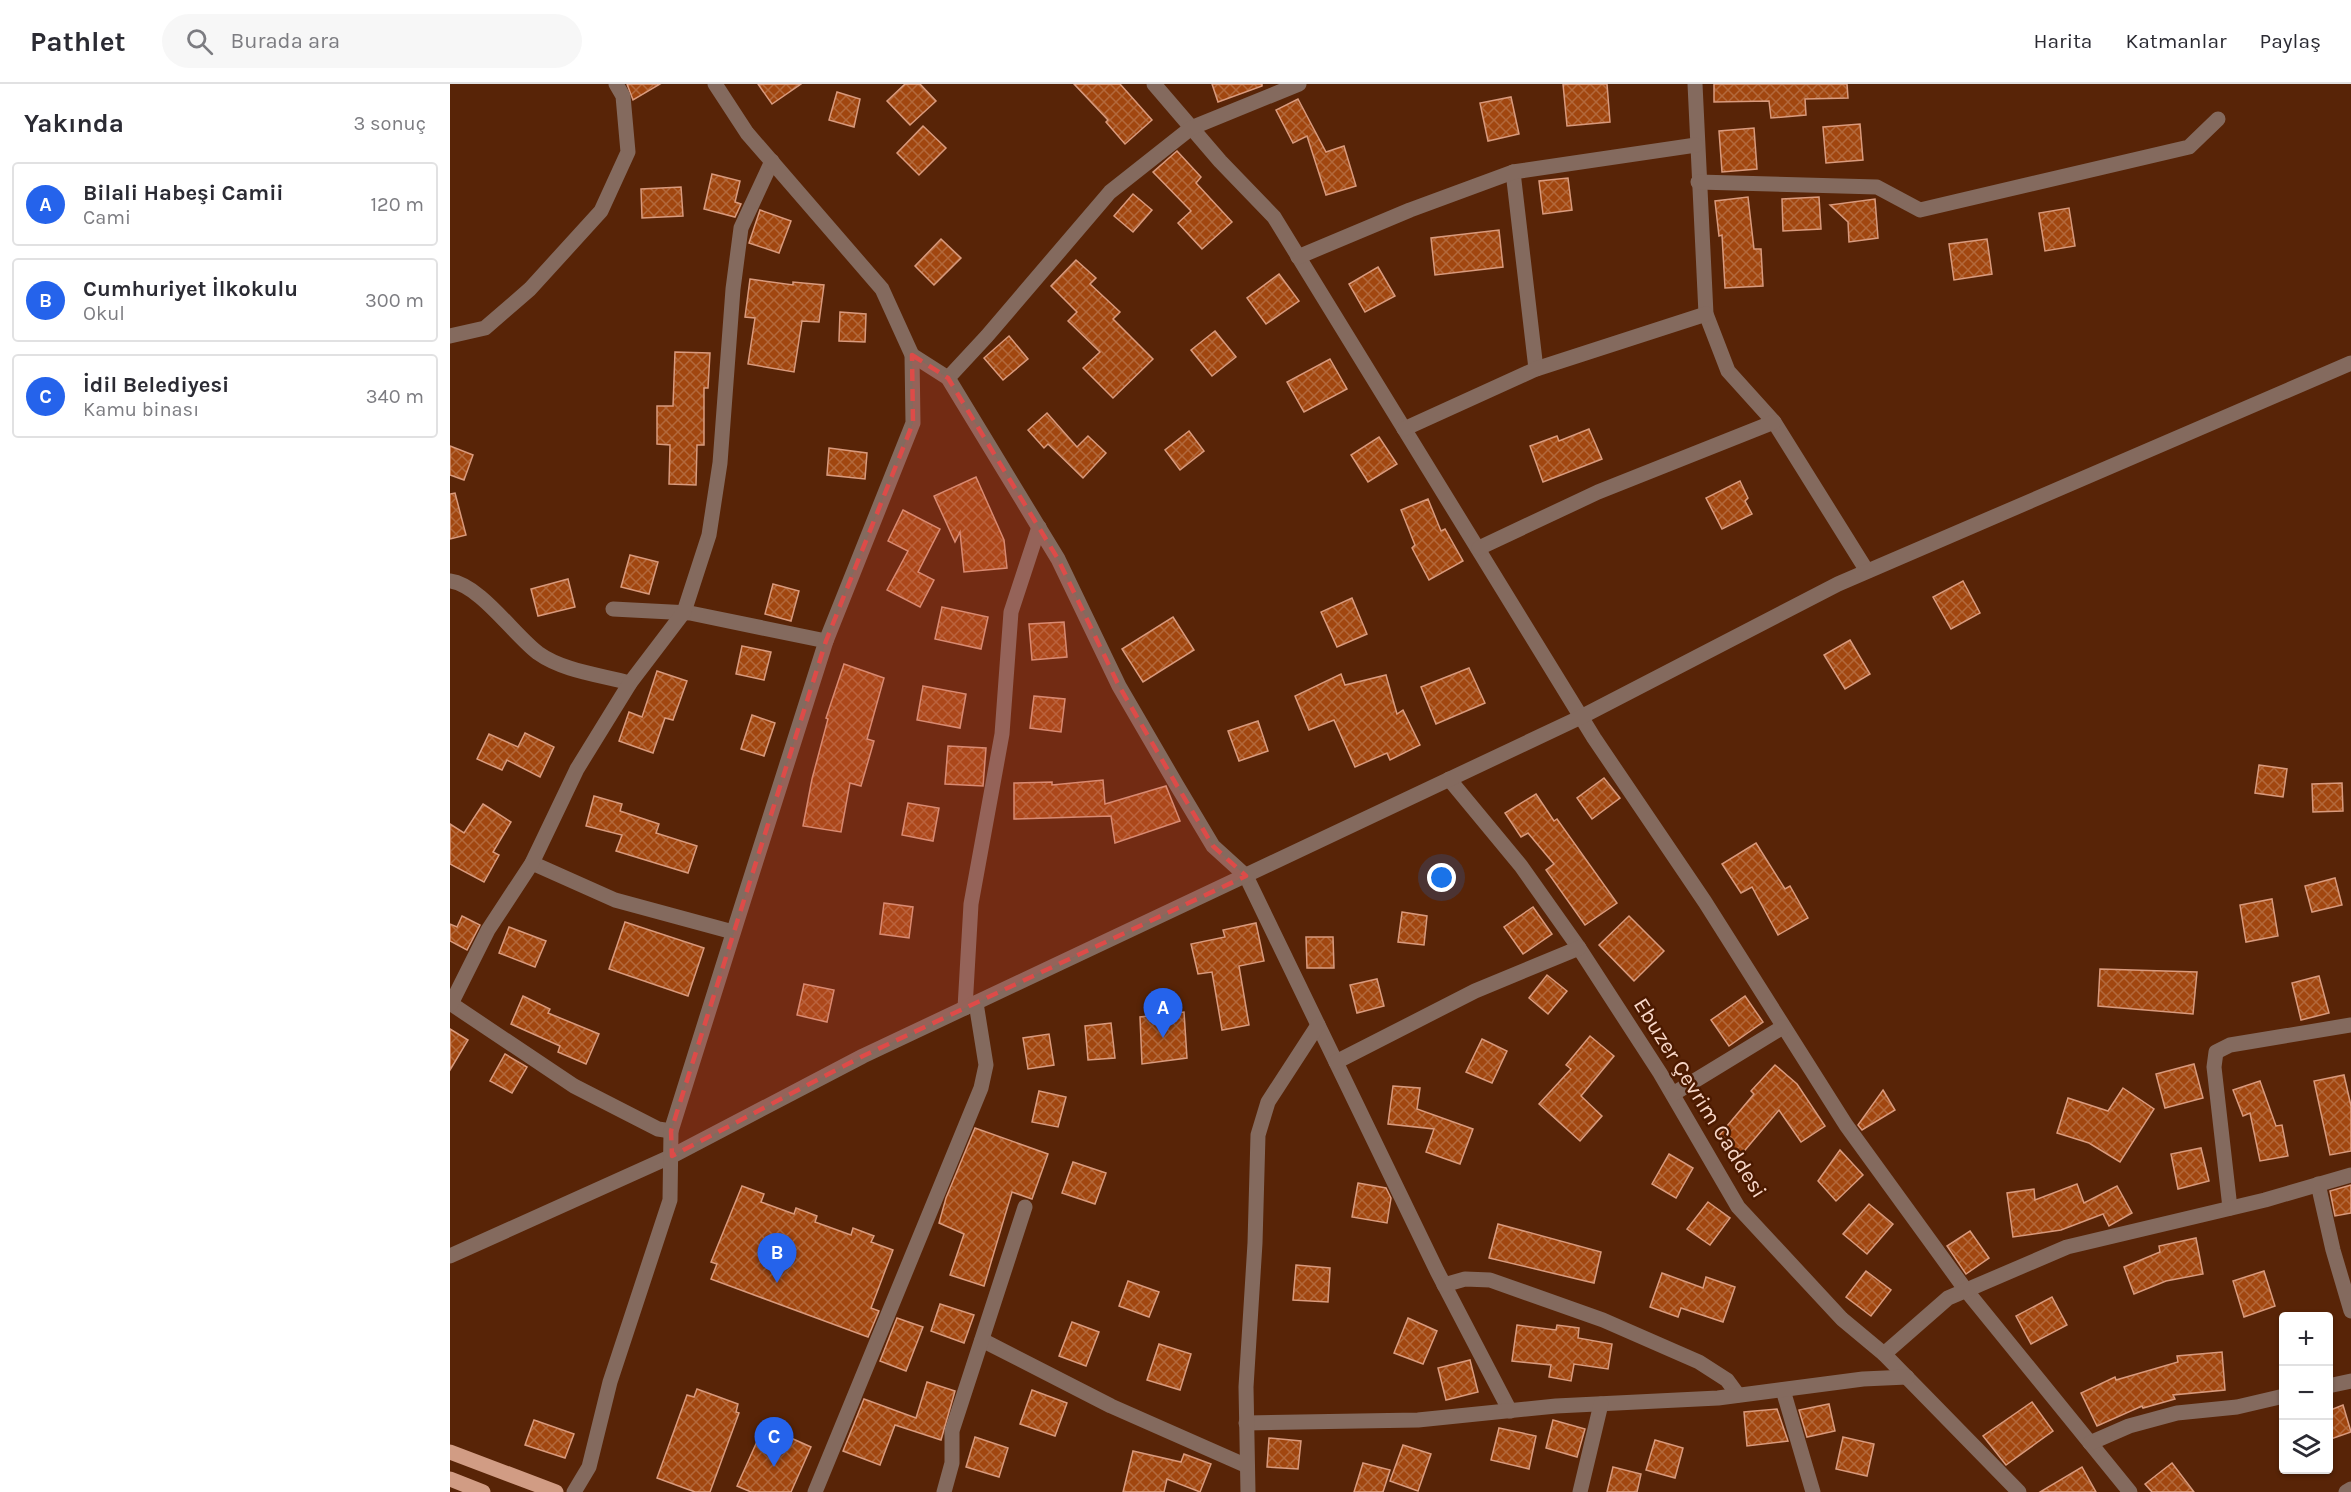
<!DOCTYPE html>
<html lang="tr">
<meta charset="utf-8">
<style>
body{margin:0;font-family:Karla,sans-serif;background:#f7f7f7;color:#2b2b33}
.controls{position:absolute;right:18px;bottom:18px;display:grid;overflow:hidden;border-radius:6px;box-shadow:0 2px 4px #0004}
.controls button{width:54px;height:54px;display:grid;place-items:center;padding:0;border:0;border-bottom:2px solid #e1e1e2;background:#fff;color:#2b2b33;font:30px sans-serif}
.you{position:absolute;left:992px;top:794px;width:21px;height:21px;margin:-15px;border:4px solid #fff;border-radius:50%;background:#1a73e8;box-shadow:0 0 0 9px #1a73e833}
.badge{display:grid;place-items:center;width:39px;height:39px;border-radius:50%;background:#2563eb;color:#fff;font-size:20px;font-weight:700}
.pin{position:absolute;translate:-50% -50px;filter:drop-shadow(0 2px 3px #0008)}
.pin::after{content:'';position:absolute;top:32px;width:21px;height:18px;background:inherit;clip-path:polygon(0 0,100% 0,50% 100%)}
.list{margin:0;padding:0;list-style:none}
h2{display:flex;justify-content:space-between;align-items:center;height:78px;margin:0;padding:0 24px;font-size:26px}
h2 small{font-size:20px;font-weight:400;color:#7c7c81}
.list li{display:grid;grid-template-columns:39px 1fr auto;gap:18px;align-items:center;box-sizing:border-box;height:84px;margin:0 12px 12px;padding:0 12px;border:2px solid #e1e1e2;border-radius:6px}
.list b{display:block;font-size:22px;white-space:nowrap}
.list p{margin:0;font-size:20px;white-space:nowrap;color:#7c7c81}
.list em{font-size:20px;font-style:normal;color:#7c7c81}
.icon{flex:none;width:33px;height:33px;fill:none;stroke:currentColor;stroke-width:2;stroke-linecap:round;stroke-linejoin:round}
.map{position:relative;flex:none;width:1901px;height:1408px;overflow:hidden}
header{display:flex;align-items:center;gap:36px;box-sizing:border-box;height:84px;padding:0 30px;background:#fff;border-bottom:2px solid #e1e1e2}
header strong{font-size:28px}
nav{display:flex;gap:33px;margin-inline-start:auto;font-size:21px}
.search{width:420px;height:54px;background:#f7f7f7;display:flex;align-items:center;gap:15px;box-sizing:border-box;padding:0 21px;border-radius:33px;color:#7c7c81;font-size:22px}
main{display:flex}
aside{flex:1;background:#fff}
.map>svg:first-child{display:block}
</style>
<header>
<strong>Pathlet</strong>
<div class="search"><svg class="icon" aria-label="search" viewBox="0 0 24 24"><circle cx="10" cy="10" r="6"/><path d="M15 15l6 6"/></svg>Burada ara</div>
<nav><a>Harita</a><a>Katmanlar</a><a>Paylaş</a></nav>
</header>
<main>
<aside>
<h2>Yakında<small>3 sonuç</small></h2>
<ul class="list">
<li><span class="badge">A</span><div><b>Bilali Habeşi Camii</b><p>Cami</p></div><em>120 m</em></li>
<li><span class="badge">B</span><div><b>Cumhuriyet İlkokulu</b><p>Okul</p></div><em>300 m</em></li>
<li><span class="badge">C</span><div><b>İdil Belediyesi</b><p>Kamu binası</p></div><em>340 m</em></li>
</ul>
</aside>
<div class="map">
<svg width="1901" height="1408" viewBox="0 0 1901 1408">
<defs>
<pattern id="building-cross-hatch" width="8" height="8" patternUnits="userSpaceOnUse" patternTransform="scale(1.5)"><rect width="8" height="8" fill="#a1460f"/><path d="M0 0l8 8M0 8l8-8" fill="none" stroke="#b3693c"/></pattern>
</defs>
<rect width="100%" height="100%" fill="#582407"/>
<g fill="url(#building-cross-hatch)" stroke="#d99a7d" stroke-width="1.5">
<path d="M177,0H210L183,16Z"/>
<path d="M308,0H351L322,20Z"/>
<path d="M455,0H470L486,17L460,41L437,17Z"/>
<path d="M624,0H670L702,36L675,60L656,38L658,36Z"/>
<path d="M762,0H812V2L768,18Z"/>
<path d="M1113,0H1157L1160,38L1117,42Z"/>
<path d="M1264,0H1397L1398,14L1355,15L1356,31L1321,34L1319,17L1264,18Z"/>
<path d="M387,8L410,15L404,43L379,36Z"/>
<path d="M1061,13L1069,50L1038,57L1030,19Z"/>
<path d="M848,15L876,68L894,62L906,102L876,111L857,52L843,59L826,26Z"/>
<path d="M1410,40L1413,76L1376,79L1373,43Z"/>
<path d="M473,42L496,64L469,91L447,69Z"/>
<path d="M1304,44L1307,85L1272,88L1269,47Z"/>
<path d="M727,67L751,93L746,99L782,138L752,165L728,139L741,127L703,88Z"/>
<path d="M262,90L290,97L285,118L291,120L285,133L254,125Z"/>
<path d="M1118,94L1122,126L1093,130L1089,97Z"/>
<path d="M231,103L233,132L192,134L191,105Z"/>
<path d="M683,110L702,126L683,148L664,132Z"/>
<path d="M1298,113L1304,165H1311L1313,202L1275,204L1272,151L1269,152L1265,117Z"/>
<path d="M1369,113L1371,145L1333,147L1332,115Z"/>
<path d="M1425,115L1428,154L1399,158L1398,138L1380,121Z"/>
<path d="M1619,124L1625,162L1595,167L1589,129Z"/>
<path d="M310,126L341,137L329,169L299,159Z"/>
<path d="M1049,146L1053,183L985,191L981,154Z"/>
<path d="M491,155L511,174L484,201L465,182Z"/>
<path d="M1537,155L1542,190L1504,196L1499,160Z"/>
<path d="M626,176L646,194L640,200L670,228L663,235L703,275L663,314L633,284L650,268L618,237L627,228L601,202Z"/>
<path d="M928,183L945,212L915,228L899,200Z"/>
<path d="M829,190L849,217L816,240L797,214Z"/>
<path d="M300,195L343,201V198L374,201L369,238L352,237L344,288L298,280L305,234L295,233Z"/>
<path d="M390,228L416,230L415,258L389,257Z"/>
<path d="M765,247L786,273L762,292L741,266Z"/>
<path d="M559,252L578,275L553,296L534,274Z"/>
<path d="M225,268L260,269L258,304H254V361H247L246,401L219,400L220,361L207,360V322H223Z"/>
<path d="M880,275L897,305L854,328L837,298Z"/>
<path d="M597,329L627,363L638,352L656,369L633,394L598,360L594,364L578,346Z"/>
<path d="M1139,345L1152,375L1093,398L1080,362L1107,352L1109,357Z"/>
<path d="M739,347L754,367L730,386L715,366Z"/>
<path d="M929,353L947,380L918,398L901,371Z"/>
<path d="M0,362L23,371L14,396L0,391Z"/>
<path d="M379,364L417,369L415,395L377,391Z"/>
<path d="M526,393L554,456L557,484L514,488L510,448L505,458L484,412Z"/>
<path d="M1290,397L1298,414L1295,417L1302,430L1272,445L1256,414Z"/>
<path d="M5,409L16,451L0,455V410Z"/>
<path d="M978,415L991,447L995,445L1013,477L979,496L962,464L965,461L951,426Z"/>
<path d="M453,426L490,445L468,488L484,496L470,523L437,506L458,467L438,457Z"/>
<path d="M180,471L208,478L199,510L171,503Z"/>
<path d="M118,495L125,523L88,532L81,505Z"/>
<path d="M1513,497L1530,529L1501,545L1483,513Z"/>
<path d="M323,500L349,507L341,537L315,530Z"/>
<path d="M902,514L917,550L887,563L871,528Z"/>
<path d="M492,523L538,533L531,565L485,555Z"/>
<path d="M723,533L744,566L693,598L672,565Z"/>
<path d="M614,538L617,573L582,576L579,540Z"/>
<path d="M1400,556L1420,590L1395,605L1374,571Z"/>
<path d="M292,562L321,568L314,596L286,590Z"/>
<path d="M394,580L434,594L417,655L424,657L411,702L400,699L391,748L353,742L362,695L378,635L376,634Z"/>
<path d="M1019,584L1035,619L986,640L971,603Z"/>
<path d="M207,587L237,597L223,636L215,634L203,669L169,657L179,628L192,633Z"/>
<path d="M891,590L895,601L936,591L947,630L953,626L970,661L940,676L937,669L905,683L884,636L859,646L845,612Z"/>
<path d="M473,602L516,610L510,644L467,636Z"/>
<path d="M584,612L615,615L611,648L580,644Z"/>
<path d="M302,631L325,639L314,672L291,665Z"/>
<path d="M808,637L818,667L789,677L778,647Z"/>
<path d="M75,649L104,663L90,693L57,676L52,686L27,675L39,650L68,663Z"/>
<path d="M498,662L536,664L533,702L495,700Z"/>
<path d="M1809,681L1837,685L1833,713L1805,709Z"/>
<path d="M1154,694L1170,714L1142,735L1127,714Z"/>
<path d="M653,696L655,720L716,702L730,737L665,759L661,732L564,735V699L602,698V701Z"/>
<path d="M1892,699L1893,727L1863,728L1862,700Z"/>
<path d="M1086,710L1104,737L1107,735L1167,819L1135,841L1096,786L1104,780L1078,749L1071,753L1055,729Z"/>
<path d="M144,712L172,720L170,727L209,740L206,749L247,762L238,789L166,767L172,751L136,742Z"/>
<path d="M458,719L489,724L483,757L452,751Z"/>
<path d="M33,720L61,738L43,768L49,771L34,798L0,780V740L14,749Z"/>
<path d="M1306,759L1335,805L1340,802L1358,834L1328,851L1302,803L1291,809L1272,780Z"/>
<path d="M1885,794L1892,821L1862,828L1855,802Z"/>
<path d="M1822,815L1828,852L1796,858L1790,821Z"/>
<path d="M434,819L463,823L459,854L430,850Z"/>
<path d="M1083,823L1102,850L1073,870L1054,843Z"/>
<path d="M952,828L977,832L974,861L948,858Z"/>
<path d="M12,832L30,841L17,866L0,857V840L7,843Z"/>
<path d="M1179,832L1214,867L1184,897L1149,861Z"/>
<path d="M175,838L254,864L238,912L159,885Z"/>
<path d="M806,839L814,877L789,882L799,941L772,946L762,888L748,890L741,860L775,853L773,846Z"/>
<path d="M59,843L96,857L85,883L49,869Z"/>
<path d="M856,853H883L884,884H857Z"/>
<path d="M1650,885L1747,888L1743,930L1648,922Z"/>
<path d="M1097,891L1117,907L1098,930L1079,914Z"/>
<path d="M1869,892L1879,929L1851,936L1842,899Z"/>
<path d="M927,895L934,922L907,929L900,901Z"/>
<path d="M354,900L384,906L377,938L347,931Z"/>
<path d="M73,912L100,925L98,929L149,950L136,980L108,968L110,962L61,940Z"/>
<path d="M1295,912L1313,938L1279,962L1261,936Z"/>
<path d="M734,928L737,974L692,980L690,933Z"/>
<path d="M661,939L665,974L638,976L635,942Z"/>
<path d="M0,945L18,956L0,986Z"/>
<path d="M599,950L604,981L578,985L573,954Z"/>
<path d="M1140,952L1164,972L1131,1012L1152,1032L1130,1057L1089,1020L1121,985L1116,981Z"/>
<path d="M1032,955L1057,967L1042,999L1016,988Z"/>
<path d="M55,970L77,983L62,1009L40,997Z"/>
<path d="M1744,980L1753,1014L1715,1024L1706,990Z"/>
<path d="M1325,981L1347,1000L1375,1042L1351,1058L1329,1026L1290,1072L1267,1054L1304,1010L1301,1007Z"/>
<path d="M1894,991L1901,1022V1067L1880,1071L1864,997Z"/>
<path d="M1810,997L1826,1042L1832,1041L1838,1072L1810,1077L1800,1029L1793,1032L1783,1006Z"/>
<path d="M943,1002L970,1004L967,1025L1023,1045L1010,1080L976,1068L984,1045L938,1040Z"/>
<path d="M1673,1004L1704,1025L1670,1078L1639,1059L1607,1049L1618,1014L1658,1027Z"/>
<path d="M1433,1006L1445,1026L1412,1046L1408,1041Z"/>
<path d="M589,1007L616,1013L608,1043L582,1038Z"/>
<path d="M525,1044L598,1070L582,1115L562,1108L534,1202L500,1191L514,1150L489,1139L496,1114Z"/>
<path d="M1751,1064L1759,1097L1728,1105L1721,1070Z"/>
<path d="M1390,1066L1413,1091L1386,1117L1368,1097Z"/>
<path d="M1219,1070L1243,1084L1226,1114L1202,1100Z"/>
<path d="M623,1078L656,1089L645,1120L612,1109Z"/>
<path d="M908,1099L936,1104L941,1114L937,1139L902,1133Z"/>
<path d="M1627,1100L1634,1119L1667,1102L1682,1129L1659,1142L1653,1130L1611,1146L1563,1153L1557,1109L1584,1105L1585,1116Z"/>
<path d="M1901,1101V1129L1885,1132L1880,1107Z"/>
<path d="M292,1102L314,1110L311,1118L344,1130L346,1124L367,1132L365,1138L401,1151L403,1144L424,1152L421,1158L443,1166L421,1224L429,1227L418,1253L261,1195L267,1180L261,1178Z"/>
<path d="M1258,1118L1280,1134L1260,1161L1237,1145Z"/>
<path d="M1419,1120L1443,1140L1417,1170L1393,1150Z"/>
<path d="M1048,1140L1151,1168L1144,1199L1039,1174Z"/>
<path d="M1520,1147L1539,1174L1516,1190L1497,1162Z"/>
<path d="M1746,1154L1753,1190L1716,1197L1684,1210L1674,1183L1710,1168L1709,1162Z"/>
<path d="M846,1181L880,1184L878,1218L843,1216Z"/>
<path d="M1416,1187L1441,1206L1421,1232L1396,1213Z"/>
<path d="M1814,1187L1825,1222L1794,1233L1783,1197Z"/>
<path d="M1212,1189L1253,1204L1256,1193L1285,1203L1273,1238L1231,1224L1228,1233L1200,1223Z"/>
<path d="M678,1197L709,1208L699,1233L669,1222Z"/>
<path d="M1602,1213L1617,1241L1581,1260L1566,1232Z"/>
<path d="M490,1220L524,1231L514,1259L481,1247Z"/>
<path d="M447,1234L473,1243L456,1287L430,1277Z"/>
<path d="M958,1234L987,1247L973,1280L944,1269Z"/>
<path d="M622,1238L649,1248L636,1282L609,1272Z"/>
<path d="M1067,1241L1106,1246L1107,1241L1129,1244L1128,1254L1162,1260L1158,1285L1124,1280L1121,1297L1099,1293L1101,1281L1062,1277Z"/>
<path d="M709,1260L741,1270L730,1306L697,1296Z"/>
<path d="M1772,1268L1775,1306L1723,1311L1725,1315L1693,1324L1692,1322L1647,1342L1631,1309L1665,1293L1666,1296L1728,1278L1727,1272Z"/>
<path d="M1020,1276L1028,1308L996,1316L988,1284Z"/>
<path d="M477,1298L505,1307L491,1356L445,1341L430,1381L393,1367L414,1315L466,1334Z"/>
<path d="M247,1305L288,1320L286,1328L289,1329L260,1408H245L207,1394L237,1311L244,1313Z"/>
<path d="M582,1306L617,1319L605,1352L570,1340Z"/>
<path d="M1582,1318L1603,1347L1556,1381L1533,1352Z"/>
<path d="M1379,1320L1385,1347L1357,1353L1349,1326Z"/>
<path d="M1893,1321L1901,1348L1878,1356V1327Z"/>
<path d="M1327,1325L1338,1357L1297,1362L1294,1328Z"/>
<path d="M84,1336L124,1350L115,1374L75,1361Z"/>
<path d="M1103,1336L1135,1345L1127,1373L1096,1364Z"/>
<path d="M314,1342L361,1363L341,1408H301L287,1402Z"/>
<path d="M1049,1344L1086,1352L1079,1385L1041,1376Z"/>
<path d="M525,1353L558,1364L549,1393L516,1383Z"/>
<path d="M1393,1353L1424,1360L1417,1392L1386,1385Z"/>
<path d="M819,1354L851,1357L848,1385L817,1383Z"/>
<path d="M1205,1356L1233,1364L1225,1394L1196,1386Z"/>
<path d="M953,1361L981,1370L968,1407L940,1397Z"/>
<path d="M683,1367L731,1378L734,1370L761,1380L750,1408L717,1395L714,1408H673Z"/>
<path d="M913,1379L940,1386L933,1408H904Z"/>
<path d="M1722,1379L1744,1408H1702L1695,1400Z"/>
<path d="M1163,1383L1191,1390L1187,1408H1157Z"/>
<path d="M1632,1383L1646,1408H1590Z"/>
</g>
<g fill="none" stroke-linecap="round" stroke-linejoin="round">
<g stroke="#846a5e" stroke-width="15">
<path d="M704,0L770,77L824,133L1144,654L1255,818L1396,1041L1515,1205L1680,1408"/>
<path d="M1245,0L1256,230L1278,287L1324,338L1417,487"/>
<path d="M1063,88L1086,285"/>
<path d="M1248,98L1427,103L1470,126L1739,63L1768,35"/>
<path d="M848,173L960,126L1063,88L1246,61"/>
<path d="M0,252L35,244L80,205L151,127L178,68L173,12L166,0"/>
<path d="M462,271L498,294L608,475L669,602L726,700L763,762L796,792L987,1187L1060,1327"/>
<path d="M498,294L537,252L660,108L741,44L849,0"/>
<path d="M954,345L1086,285L1256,230"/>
<path d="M1029,464L1148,408L1324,338"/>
<path d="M0,497C30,501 63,550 88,569C113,587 151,591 180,599"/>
<path d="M163,525L240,529L376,557"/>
<path d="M999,695L1071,782L1129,864L1210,989L1288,1123L1392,1235L1434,1270L1569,1408"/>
<path d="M82,779L165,816L283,848"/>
<path d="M0,919L124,1002L208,1045L221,1047"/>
<path d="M1,920L38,846L82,779L127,685L180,599L234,528L259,451L270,379L283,205L291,144L322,77"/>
<path d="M515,924L521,820L552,650L561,528L589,443"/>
<path d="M886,978L1025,907L1129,864"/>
<path d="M1223,1010L1333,943"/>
<path d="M1868,1100L1883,1166L1901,1227"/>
<path d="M1780,1124L1764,983L1766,968L1780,961L1901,941"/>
<path d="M0,1172L222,1072L413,972L1131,633L1388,500L1901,279"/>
<path d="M994,1201L1015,1195L1040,1196L1153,1236L1249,1278L1277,1296L1288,1311"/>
<path d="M532,1256L661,1322L797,1382"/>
<path d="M1434,1270L1498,1214L1617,1163L1815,1116L1901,1091"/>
<path d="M1878,1302L1901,1297"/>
<path d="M1333,1306L1363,1408"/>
<path d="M796,1339L968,1336L1106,1322L1268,1314L1413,1295L1457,1293"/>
<path d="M1640,1359L1679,1342L1727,1329L1787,1323L1834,1312"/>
<path d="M124,1408L139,1383L160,1298L220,1116L221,1047L287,837L376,557L463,339L462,271L432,205L297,49L265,0"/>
<path d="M365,1408L531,1004L536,981L526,919"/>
<path d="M494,1408L502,1379V1347L575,1123"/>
<path d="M798,1408L796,1303L805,1159L808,1051L818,1018L868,941"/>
<path d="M1130,1408L1151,1320"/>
<path d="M1896,1408L1901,1405"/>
</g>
<g stroke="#d19c84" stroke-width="15">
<path d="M0,1368L106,1408"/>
<path d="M0,1395L33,1408"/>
</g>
</g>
<path fill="#dd4b48" fill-opacity="0.2" stroke="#dd4b48" stroke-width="4.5" stroke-dasharray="12 8" stroke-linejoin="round" d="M462,271L498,294L608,475L669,602L726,700L763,762L796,792L413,972L222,1072L221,1047L376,557L463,339Z"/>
<g text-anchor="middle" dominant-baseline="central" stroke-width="5" stroke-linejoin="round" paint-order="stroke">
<g font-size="22" fill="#f9d8c9" stroke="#4c1a00">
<text transform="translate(1250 1014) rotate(58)">Ebuzer Çevrim Caddesi</text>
</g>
</g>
</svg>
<div class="controls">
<button>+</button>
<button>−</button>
<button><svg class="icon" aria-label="layers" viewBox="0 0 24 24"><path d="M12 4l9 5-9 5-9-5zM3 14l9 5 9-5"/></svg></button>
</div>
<div class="you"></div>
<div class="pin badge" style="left:713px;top:954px">A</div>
<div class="pin badge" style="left:327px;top:1199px">B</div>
<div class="pin badge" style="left:324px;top:1383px">C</div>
</div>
</main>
